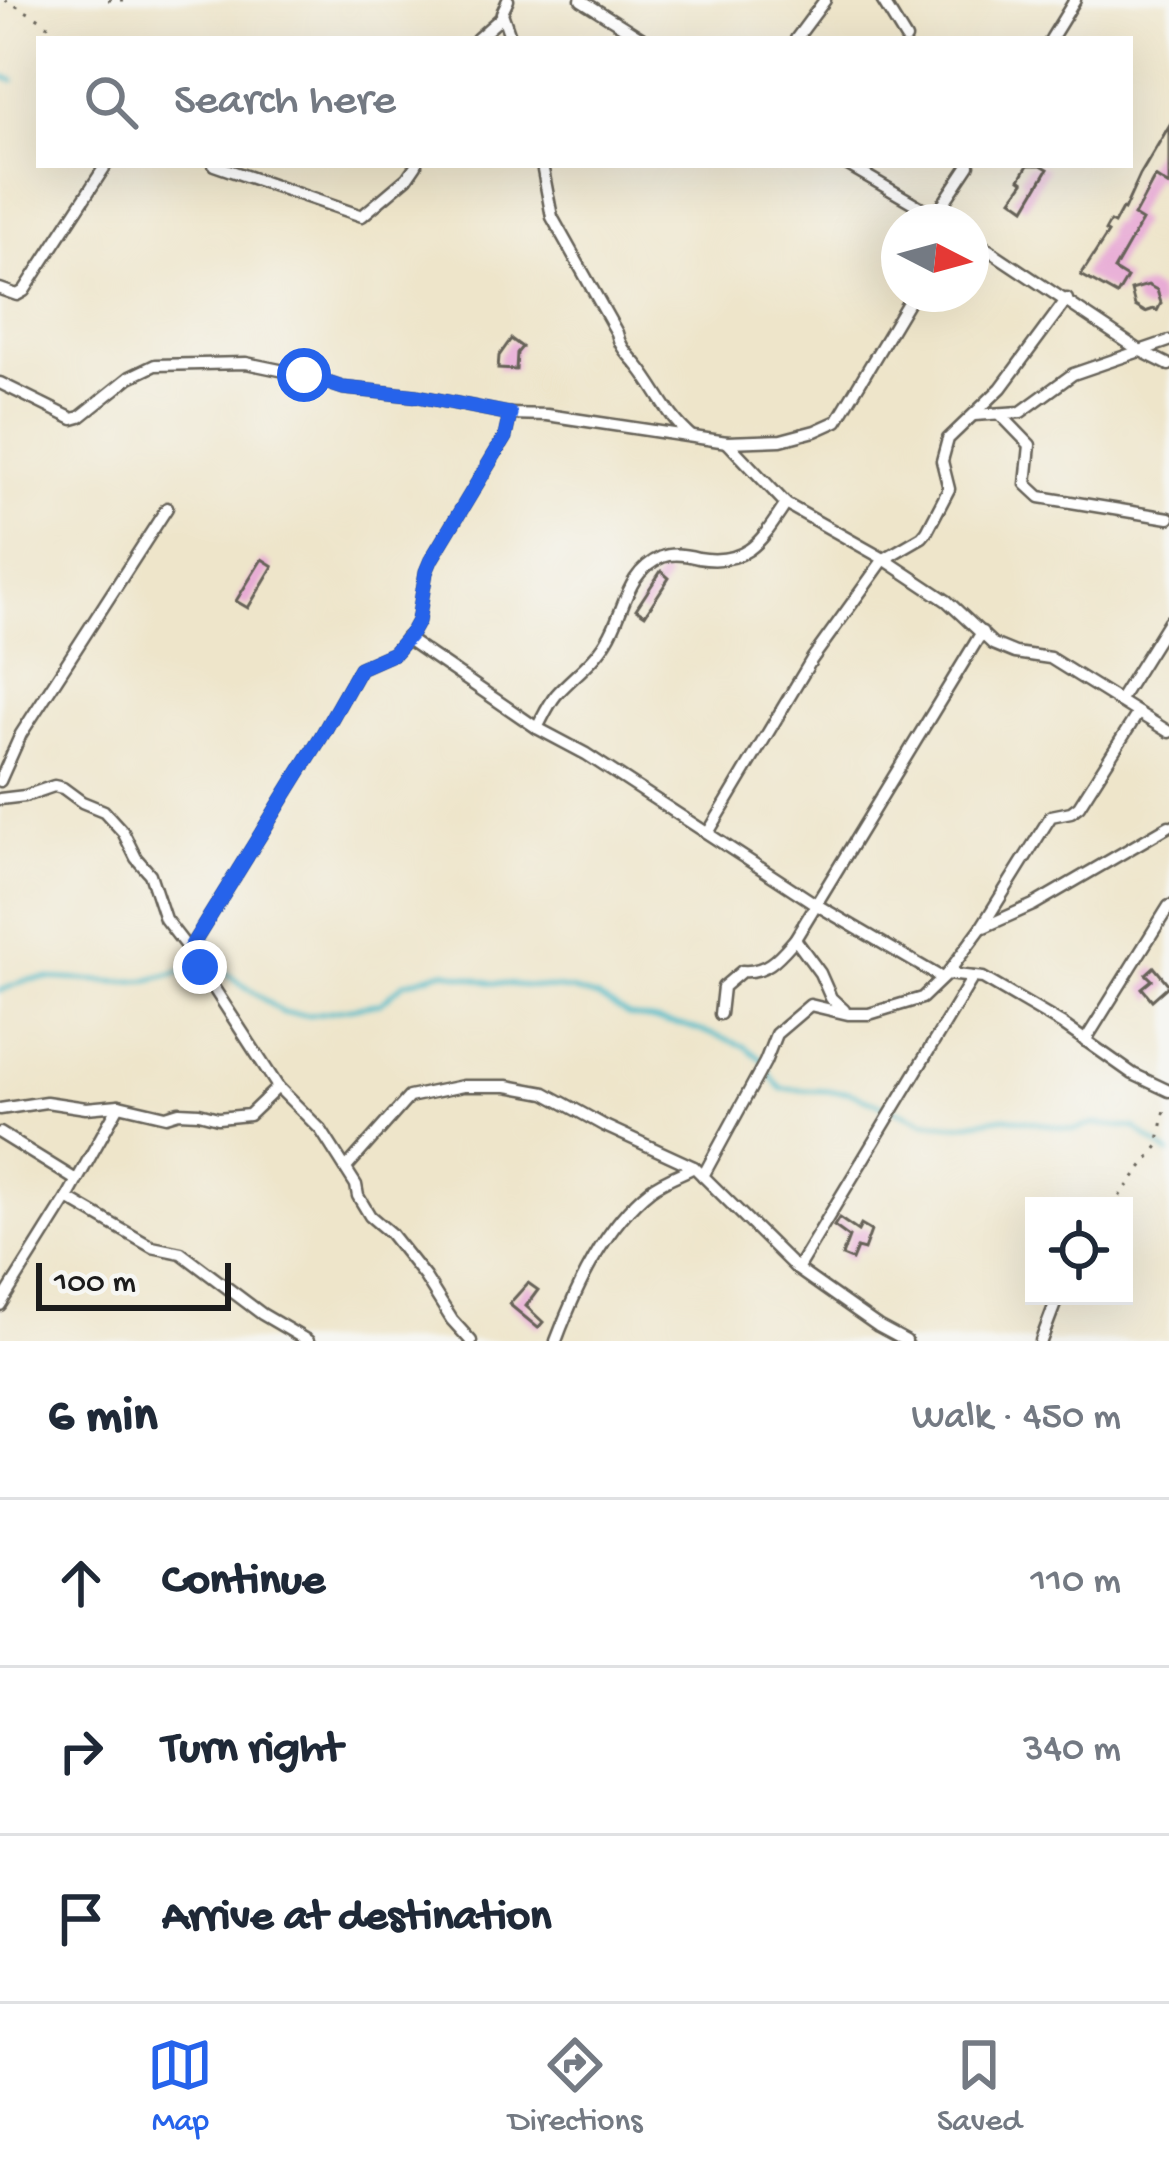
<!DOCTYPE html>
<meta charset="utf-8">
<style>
body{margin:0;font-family:"Gochi Hand",sans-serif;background:#f6f6f7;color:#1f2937}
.controls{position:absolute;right:36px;bottom:36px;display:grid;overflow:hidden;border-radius:0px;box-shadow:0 12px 48px #0002}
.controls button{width:108px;height:108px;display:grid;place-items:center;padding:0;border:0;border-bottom:3px solid #e0e1e3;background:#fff;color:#1f2937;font:60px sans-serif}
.compass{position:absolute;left:881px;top:204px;width:108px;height:108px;border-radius:50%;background:#fff;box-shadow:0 12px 48px #0002;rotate:96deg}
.scale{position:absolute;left:36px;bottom:30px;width:195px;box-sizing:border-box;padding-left:12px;border:6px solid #1c1c1c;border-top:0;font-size:33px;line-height:42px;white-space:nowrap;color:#1c1c1c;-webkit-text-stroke:9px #f6f6f2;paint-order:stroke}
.stop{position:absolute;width:36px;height:36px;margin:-27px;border:9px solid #2563eb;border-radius:50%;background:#fff}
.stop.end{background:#2563eb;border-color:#fff;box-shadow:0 3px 12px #0008}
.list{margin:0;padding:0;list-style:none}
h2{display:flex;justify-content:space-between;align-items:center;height:156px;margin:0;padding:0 48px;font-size:51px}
h2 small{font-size:39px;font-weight:400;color:#747a83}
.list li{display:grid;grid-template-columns:78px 1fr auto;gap:36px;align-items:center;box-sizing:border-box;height:168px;padding:0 48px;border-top:3px solid #e0e1e3}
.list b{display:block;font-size:45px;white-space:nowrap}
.list em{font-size:39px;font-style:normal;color:#747a83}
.icon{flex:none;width:66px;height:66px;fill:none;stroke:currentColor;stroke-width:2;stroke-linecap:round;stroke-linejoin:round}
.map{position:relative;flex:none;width:1169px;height:1341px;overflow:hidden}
.search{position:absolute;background:#fff;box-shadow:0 12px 48px #0002;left:36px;right:36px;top:36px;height:132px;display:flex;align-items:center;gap:30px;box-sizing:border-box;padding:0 42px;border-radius:0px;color:#747a83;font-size:45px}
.sheet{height:660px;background:#fff}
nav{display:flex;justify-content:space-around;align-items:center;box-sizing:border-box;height:168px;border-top:3px solid #e0e1e3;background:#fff;font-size:33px;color:#747a83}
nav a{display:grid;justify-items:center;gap:6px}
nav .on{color:#2563eb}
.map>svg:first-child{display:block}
</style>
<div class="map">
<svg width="1169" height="1341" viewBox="0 0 1169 1341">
<rect width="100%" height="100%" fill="#f6f6f2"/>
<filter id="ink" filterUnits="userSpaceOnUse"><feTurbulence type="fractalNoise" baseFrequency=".00833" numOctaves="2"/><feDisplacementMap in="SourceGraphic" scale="24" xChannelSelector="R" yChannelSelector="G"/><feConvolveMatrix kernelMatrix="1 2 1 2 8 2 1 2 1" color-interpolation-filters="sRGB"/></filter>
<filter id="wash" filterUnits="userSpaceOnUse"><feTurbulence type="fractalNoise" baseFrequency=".004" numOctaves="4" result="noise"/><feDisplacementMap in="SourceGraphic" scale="48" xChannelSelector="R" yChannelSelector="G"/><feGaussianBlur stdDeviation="2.7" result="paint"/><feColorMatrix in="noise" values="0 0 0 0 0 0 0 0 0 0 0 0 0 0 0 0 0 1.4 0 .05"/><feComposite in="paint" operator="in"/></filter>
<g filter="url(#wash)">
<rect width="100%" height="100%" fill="#eee5ca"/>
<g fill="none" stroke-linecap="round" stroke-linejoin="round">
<g stroke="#4dbac7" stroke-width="4.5">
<path d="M0,76L14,80"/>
<path d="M0,991L26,980L48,978L120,982L149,980L200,967L222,970L283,1013L308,1015L381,1003L404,983L444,971L493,983L571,990L598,998L629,1016L686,1026L717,1036L744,1046L765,1062L770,1075L782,1089L849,1092L926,1122L956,1125L1006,1117L1074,1130L1095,1124L1135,1128L1169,1154"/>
</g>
</g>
<g id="blocks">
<g fill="#e8abd5">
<path d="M1169,126V186L1155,177L1134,216L1142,221L1114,270L1127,278L1117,295L1081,275L1108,233L1105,231L1110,222L1114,224L1122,209L1124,210L1140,175Z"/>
<path d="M1028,165H1041L1048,169L1025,208L1012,199L1024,182L1020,179Z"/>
<path d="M1148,285L1157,290L1161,303L1157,311L1154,309L1145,312L1135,306L1131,290Z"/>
<path d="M511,339L522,347L517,353L516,370L498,369L499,356Z"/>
<path d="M262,559L273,566L248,608L236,601Z"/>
<path d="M661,571L669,578L645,615L636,609Z"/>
<path d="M1154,967L1169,985L1152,1000L1142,988L1152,980L1146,974Z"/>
<path d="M839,1218L858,1231L861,1225L871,1231L864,1250L857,1248L852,1260L842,1256L849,1237L834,1226Z"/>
<path d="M528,1283L538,1290L526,1306L543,1322L538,1328L509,1304Z"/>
</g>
</g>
</g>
<g filter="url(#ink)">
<use href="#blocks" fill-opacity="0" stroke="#666259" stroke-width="3"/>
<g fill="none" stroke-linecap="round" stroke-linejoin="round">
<g stroke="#666259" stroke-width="15">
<g id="minor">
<path d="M508,0L502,13L511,39"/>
<path d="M581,0L643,39"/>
<path d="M882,0L906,39"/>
<path d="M477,39L502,17"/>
<path d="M796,39L825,0"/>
<path d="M1051,39L1075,0"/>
<path d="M214,165L362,216L407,178L416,165"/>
<path d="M542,165L552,217L617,333C620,348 628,354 638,366C657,389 667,416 691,436"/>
<path d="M848,165L946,222"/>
<path d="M935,216L969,165"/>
<path d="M971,238L1139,350L1169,365"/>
<path d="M0,289L17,295L24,291L106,165"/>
<path d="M0,383L73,419L80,417L130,377L155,365L246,363L304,375L343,388L418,396L510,414L547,415L727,442L781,440L815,431L837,421L913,294"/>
<path d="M1000,414L1030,445L1026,484L1040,497L1169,518"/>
<path d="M974,415L1021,412L1073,374L1169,341"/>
<path d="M727,442L786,504L884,559L947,601L993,644L1015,653L1050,658L1169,732"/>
<path d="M406,638L537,728L586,754L817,905L942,978"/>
<path d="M1119,701L1169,621"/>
<path d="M537,728C543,717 548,705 556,695C572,677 594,662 607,640C625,612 625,572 662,557C673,552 687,555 698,558C748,566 761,541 786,504"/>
<path d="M0,781L21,734L167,508"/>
<path d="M0,799L25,796L54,786L63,788L82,802L104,811L123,832L136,858L150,874L165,919L189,950L278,1087L321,1130L356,1185L358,1196L370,1216L390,1233L425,1277L452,1320L471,1341"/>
<path d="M708,833L812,659L884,559L922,537L927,531L949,489L942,461L948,439L1001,388L1067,299"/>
<path d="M984,927L1033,905L1169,826"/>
<path d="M795,939L820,973L831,998L844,1010"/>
<path d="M189,950L321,737L360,668L394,653L412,632L418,621L426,572L431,560L505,437L510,414"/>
<path d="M947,974L983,978L1062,1024L1133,1074L1169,1091"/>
<path d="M720,1014L723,987L742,971C767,973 779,957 795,939L982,632"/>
<path d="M1085,1041L1169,906"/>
<path d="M0,1109L46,1102L86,1108L119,1105L166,1116L179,1112L199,1113L218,1118L249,1115L278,1087"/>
<path d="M0,1133L76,1180"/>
<path d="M346,1168L409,1097L463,1086H507L545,1093L605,1126L694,1167L797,1269L878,1326L906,1341"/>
<path d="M703,1176L765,1062L776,1034L810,1005L848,1014H869L922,998L947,974L981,928L1051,816L1071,812L1079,806L1138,713"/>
<path d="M67,1198L152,1247L181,1253L262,1314L308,1341"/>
<path d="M797,1269L973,977"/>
<path d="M0,1305L67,1198L119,1105"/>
<path d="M556,1341C576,1288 605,1225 651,1189C663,1180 680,1174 694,1167"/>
<path d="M1041,1341L1058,1296"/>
</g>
</g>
<g stroke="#666259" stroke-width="3" stroke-dasharray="3 9" stroke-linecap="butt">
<path d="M5,0L40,19L63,39"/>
<path d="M108,0H130"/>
<path d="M1112,1206L1158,1146L1166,1104"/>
</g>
<use href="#minor" stroke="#fff" stroke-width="10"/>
</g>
</g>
<g fill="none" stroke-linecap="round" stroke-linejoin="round" filter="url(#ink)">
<path stroke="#2563eb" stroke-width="15" d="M200,967L189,950L321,737L360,668L394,653L412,632L418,621L426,572L431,560L505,437L510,414L418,396L343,388L304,375"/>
</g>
</svg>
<div class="controls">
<button><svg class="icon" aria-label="locate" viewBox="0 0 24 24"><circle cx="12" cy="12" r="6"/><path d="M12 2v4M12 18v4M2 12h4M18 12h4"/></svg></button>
</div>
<svg class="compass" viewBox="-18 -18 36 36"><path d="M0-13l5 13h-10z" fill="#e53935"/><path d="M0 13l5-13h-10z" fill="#747a83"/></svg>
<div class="scale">100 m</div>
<div class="stop" style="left:304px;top:375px"></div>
<div class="stop end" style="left:200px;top:967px"></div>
<div class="search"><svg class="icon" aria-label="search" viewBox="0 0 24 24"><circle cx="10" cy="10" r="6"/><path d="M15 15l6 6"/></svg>Search here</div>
</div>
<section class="sheet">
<h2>6 min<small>Walk · 450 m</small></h2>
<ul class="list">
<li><svg class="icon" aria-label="ahead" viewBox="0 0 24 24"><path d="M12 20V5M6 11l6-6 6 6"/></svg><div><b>Continue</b></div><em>110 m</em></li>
<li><svg class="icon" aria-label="right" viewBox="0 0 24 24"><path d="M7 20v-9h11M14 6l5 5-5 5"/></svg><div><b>Turn right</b></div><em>340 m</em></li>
<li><svg class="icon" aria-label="arrive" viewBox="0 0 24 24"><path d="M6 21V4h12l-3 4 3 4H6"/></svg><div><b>Arrive at destination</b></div></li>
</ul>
</section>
<nav>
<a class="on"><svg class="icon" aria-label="map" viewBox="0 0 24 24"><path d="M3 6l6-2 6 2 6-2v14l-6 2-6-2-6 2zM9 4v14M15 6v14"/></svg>Map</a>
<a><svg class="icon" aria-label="directions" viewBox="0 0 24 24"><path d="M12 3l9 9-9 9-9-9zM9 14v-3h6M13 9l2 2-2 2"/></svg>Directions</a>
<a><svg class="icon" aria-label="saved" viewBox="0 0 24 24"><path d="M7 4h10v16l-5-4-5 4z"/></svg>Saved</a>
</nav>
